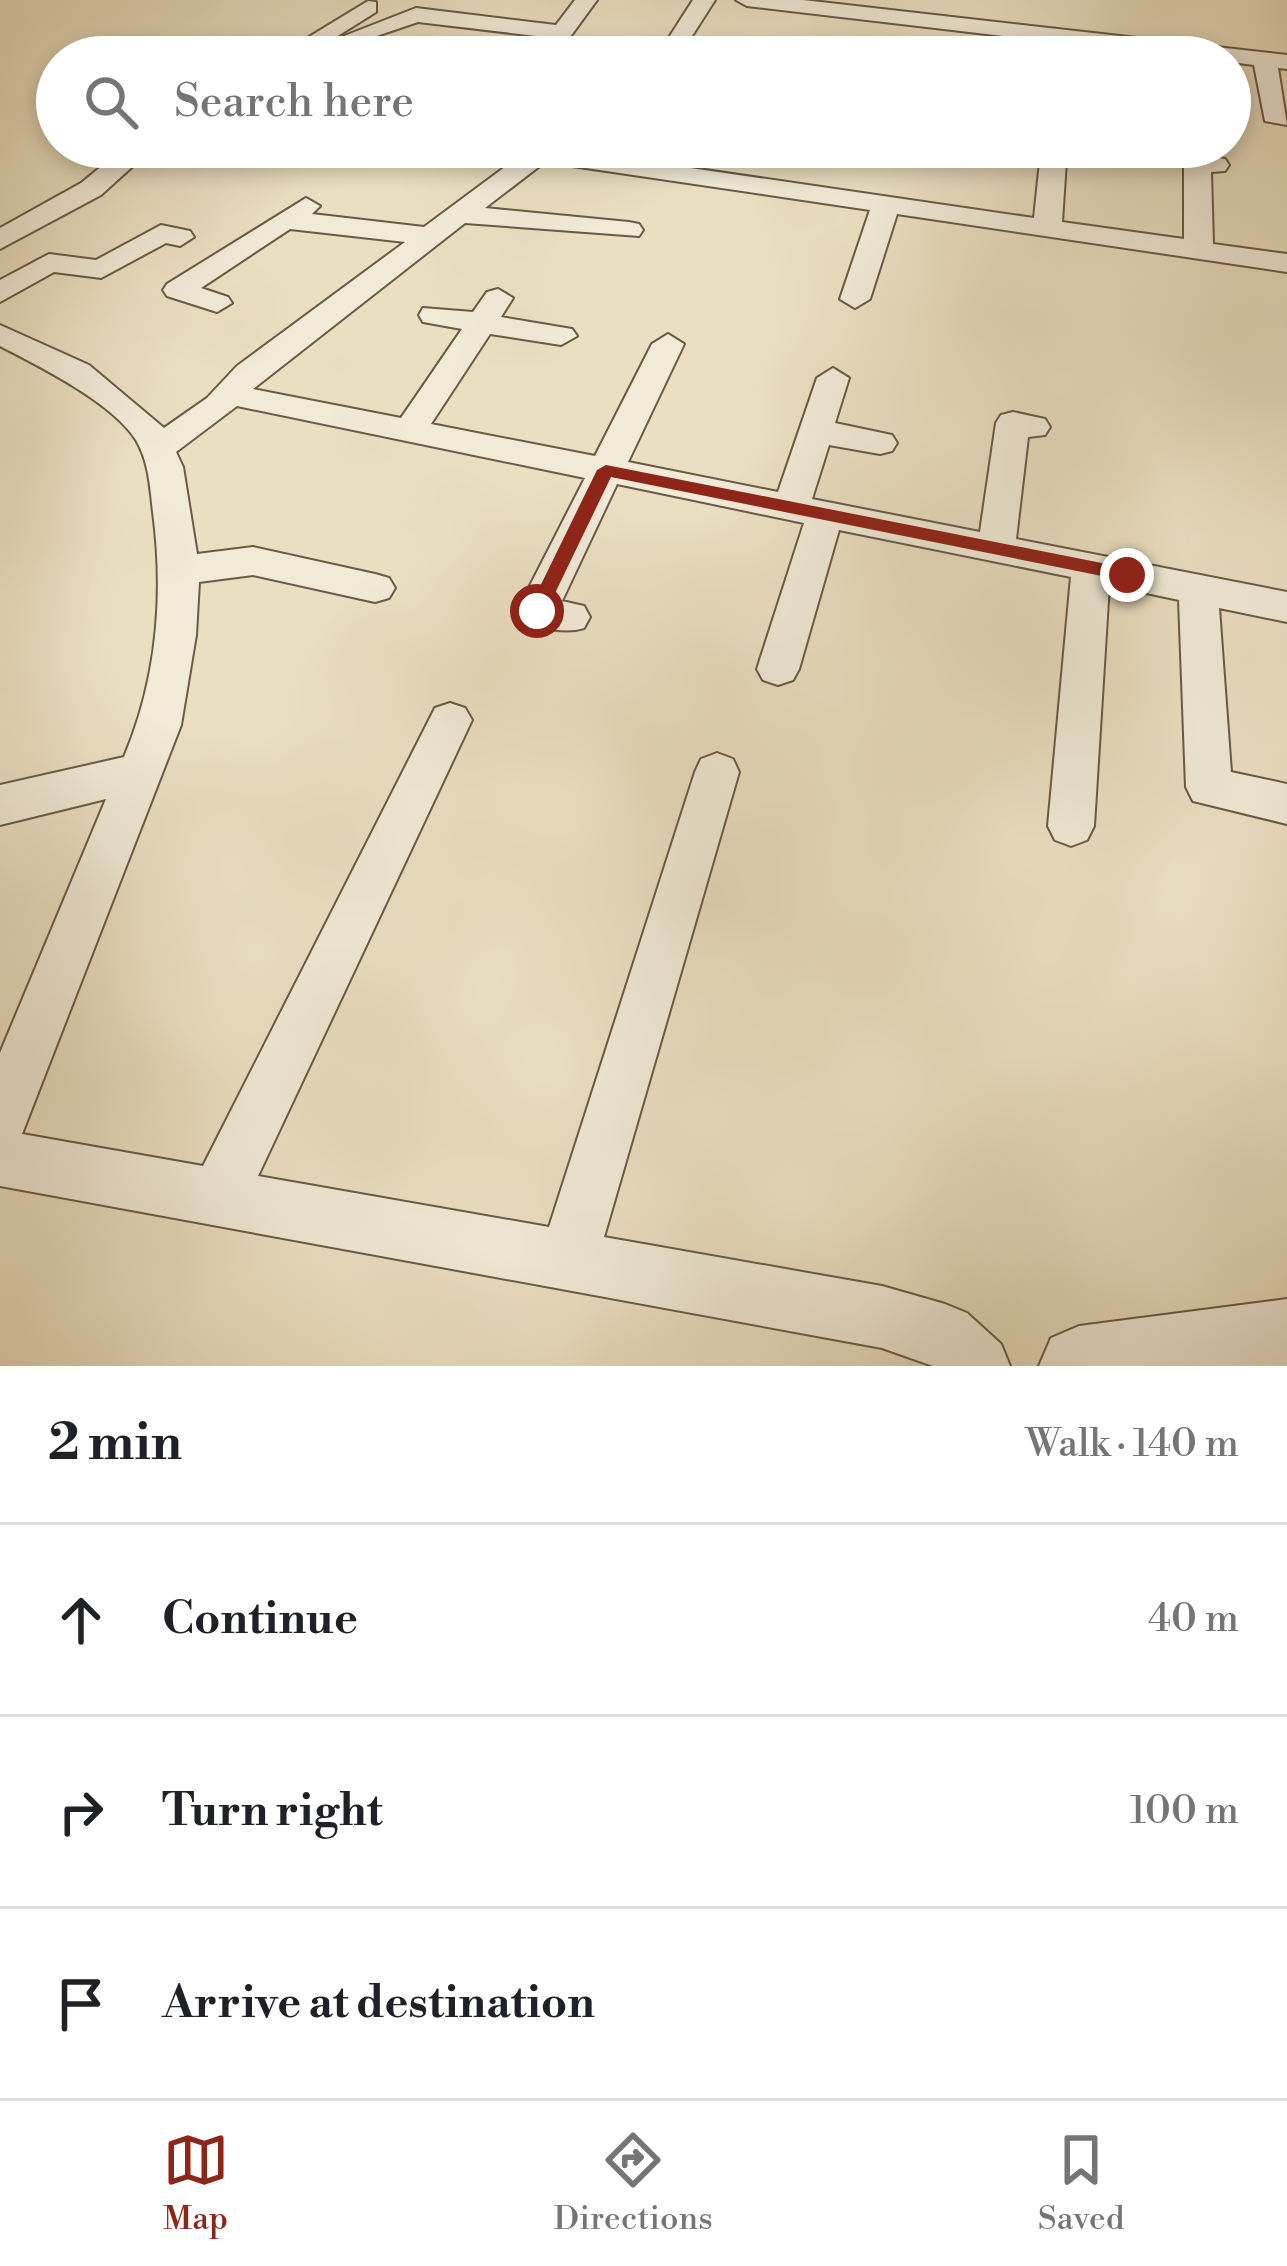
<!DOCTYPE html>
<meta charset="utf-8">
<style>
body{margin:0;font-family:"Libre Bodoni",serif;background:#f6f6f6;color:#202124}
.stop{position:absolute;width:36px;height:36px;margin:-27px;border:9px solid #8f2418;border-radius:50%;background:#fff}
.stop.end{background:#8f2418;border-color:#fff;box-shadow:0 3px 12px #0008}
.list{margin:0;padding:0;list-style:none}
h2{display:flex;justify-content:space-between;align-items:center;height:156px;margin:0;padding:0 48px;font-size:51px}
h2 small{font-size:39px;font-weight:400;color:#757577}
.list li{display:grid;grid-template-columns:78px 1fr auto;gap:36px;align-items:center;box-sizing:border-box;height:192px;padding:0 48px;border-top:3px solid #e0e0e0}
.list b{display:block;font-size:45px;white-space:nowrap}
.list em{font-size:39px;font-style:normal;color:#757577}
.icon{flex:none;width:66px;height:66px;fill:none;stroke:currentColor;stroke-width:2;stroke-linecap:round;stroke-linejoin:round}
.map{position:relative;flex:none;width:1287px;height:1366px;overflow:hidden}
.search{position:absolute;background:#fff;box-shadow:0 6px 18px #0003;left:36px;right:36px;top:36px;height:132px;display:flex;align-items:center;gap:30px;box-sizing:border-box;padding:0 42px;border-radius:66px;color:#757577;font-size:45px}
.sheet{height:732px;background:#fff}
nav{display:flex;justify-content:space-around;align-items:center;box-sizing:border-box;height:168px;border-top:3px solid #e0e0e0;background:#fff;font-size:33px;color:#757577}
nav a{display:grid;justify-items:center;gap:6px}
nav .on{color:#8f2418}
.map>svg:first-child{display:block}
</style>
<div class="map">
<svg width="1287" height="1366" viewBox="0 0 1287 1366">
<rect width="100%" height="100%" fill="#eadfc1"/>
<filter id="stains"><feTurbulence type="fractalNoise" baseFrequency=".00167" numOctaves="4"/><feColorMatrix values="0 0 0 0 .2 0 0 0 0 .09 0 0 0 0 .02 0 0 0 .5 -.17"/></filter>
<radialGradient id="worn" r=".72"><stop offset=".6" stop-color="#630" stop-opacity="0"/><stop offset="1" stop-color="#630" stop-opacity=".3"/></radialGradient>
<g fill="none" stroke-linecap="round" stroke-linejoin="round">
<g stroke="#695a45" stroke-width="4">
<g id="minor">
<path d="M575,0H597L570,37L562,39L418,22L350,45L339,38L416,8L556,25Z"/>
<path d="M693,0H715L685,47H669L666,42Z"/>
<path d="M736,0H803L1287,55V69L1278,68L1287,125L1265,121L1254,65L1230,62V57H1184L747,6Z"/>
<path d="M368,1L376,2V12L304,57H276Z"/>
<path d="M125,147H154L101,195L0,249V228L81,183Z"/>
<path d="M481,147H547L1034,218L1040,161L1053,153L1066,161L1062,222L1184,239V162L1197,154L1225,159L1229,165L1225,171L1211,172L1213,244L1287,254V272L897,214L870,299L855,308L840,299L870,210L545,162L485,208L629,222L639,224L643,230L639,236L465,223L253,389L401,418L462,329L423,322L419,315L423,308L473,312L487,292L498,289L513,298L501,317L572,329L577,336L561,345L490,334L431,424L595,456L652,344L668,334L684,344L628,462L778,492L817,378L833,368L849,378L835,423L892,435L897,443L892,451L880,454L829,445L812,499L980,532L996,423L1001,415L1013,412L1045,419L1050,427L1045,435L1028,437L1016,539L1287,592V622L1219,608L1231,772L1287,784V824L1193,801L1186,787L1179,600L1109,585L1094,826L1087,840L1071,846L1055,840L1048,826L1071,577L839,530L799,669L793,680L778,685L763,680L757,669L804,523L617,484L562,601L584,606L590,617L584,628C564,634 543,628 523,622L517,611L585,478L237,406L176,452L183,467L197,554L253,547L375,574L389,578L395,588L389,598L375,602L253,575L199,582L196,635L181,725L22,1134L203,1166L435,708L450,703L465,708L472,720L258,1176L549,1227L695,772L701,759L717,753L733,759L739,772L604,1237L882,1286L945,1304L967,1313L1001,1344L1010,1366H933L882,1348L0,1186V1053L106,799L0,825V785L124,757C157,679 164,595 153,512C150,487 149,462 136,440C113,403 39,366 0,346V325L89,365L164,428L207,398L237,366L405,242L290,229L201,288L228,297L232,303L217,312L167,296L163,290L167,284L306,198L320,206L312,214L424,227L517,158L485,152Z"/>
<path d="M161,225L190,231L194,237L180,246L166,243L101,278L54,272L0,302V280L49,254L96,260Z"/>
</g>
</g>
<g stroke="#695a45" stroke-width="4">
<path id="tertiary" d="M1287,1299V1366H1039L1051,1338L1079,1326Z"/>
</g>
<use href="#minor" fill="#f1ead7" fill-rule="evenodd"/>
<use href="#tertiary" fill="#f1ead7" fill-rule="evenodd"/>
</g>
<path fill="#8f2418" d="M606,465L1127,568L1136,575L1127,581L611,477L544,616H530L528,611L597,470Z"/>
<rect width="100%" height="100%" filter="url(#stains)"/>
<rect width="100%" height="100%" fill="url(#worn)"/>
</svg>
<div class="stop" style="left:537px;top:611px"></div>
<div class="stop end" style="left:1127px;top:575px"></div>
<div class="search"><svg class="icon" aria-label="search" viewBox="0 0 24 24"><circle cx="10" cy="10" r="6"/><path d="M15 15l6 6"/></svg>Search here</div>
</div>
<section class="sheet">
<h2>2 min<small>Walk · 140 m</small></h2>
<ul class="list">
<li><svg class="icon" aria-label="ahead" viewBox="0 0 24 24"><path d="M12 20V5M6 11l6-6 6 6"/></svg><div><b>Continue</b></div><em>40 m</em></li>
<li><svg class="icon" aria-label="right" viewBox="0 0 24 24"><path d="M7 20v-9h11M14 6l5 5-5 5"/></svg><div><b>Turn right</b></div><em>100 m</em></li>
<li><svg class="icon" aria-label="arrive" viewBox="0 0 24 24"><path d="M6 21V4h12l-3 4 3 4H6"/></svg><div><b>Arrive at destination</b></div></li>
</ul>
</section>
<nav>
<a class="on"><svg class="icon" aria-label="map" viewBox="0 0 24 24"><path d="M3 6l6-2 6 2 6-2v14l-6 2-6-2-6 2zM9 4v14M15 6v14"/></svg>Map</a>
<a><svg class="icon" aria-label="directions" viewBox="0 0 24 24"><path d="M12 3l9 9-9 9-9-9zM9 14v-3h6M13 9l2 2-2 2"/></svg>Directions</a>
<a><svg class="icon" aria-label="saved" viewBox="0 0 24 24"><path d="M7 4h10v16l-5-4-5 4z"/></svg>Saved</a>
</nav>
